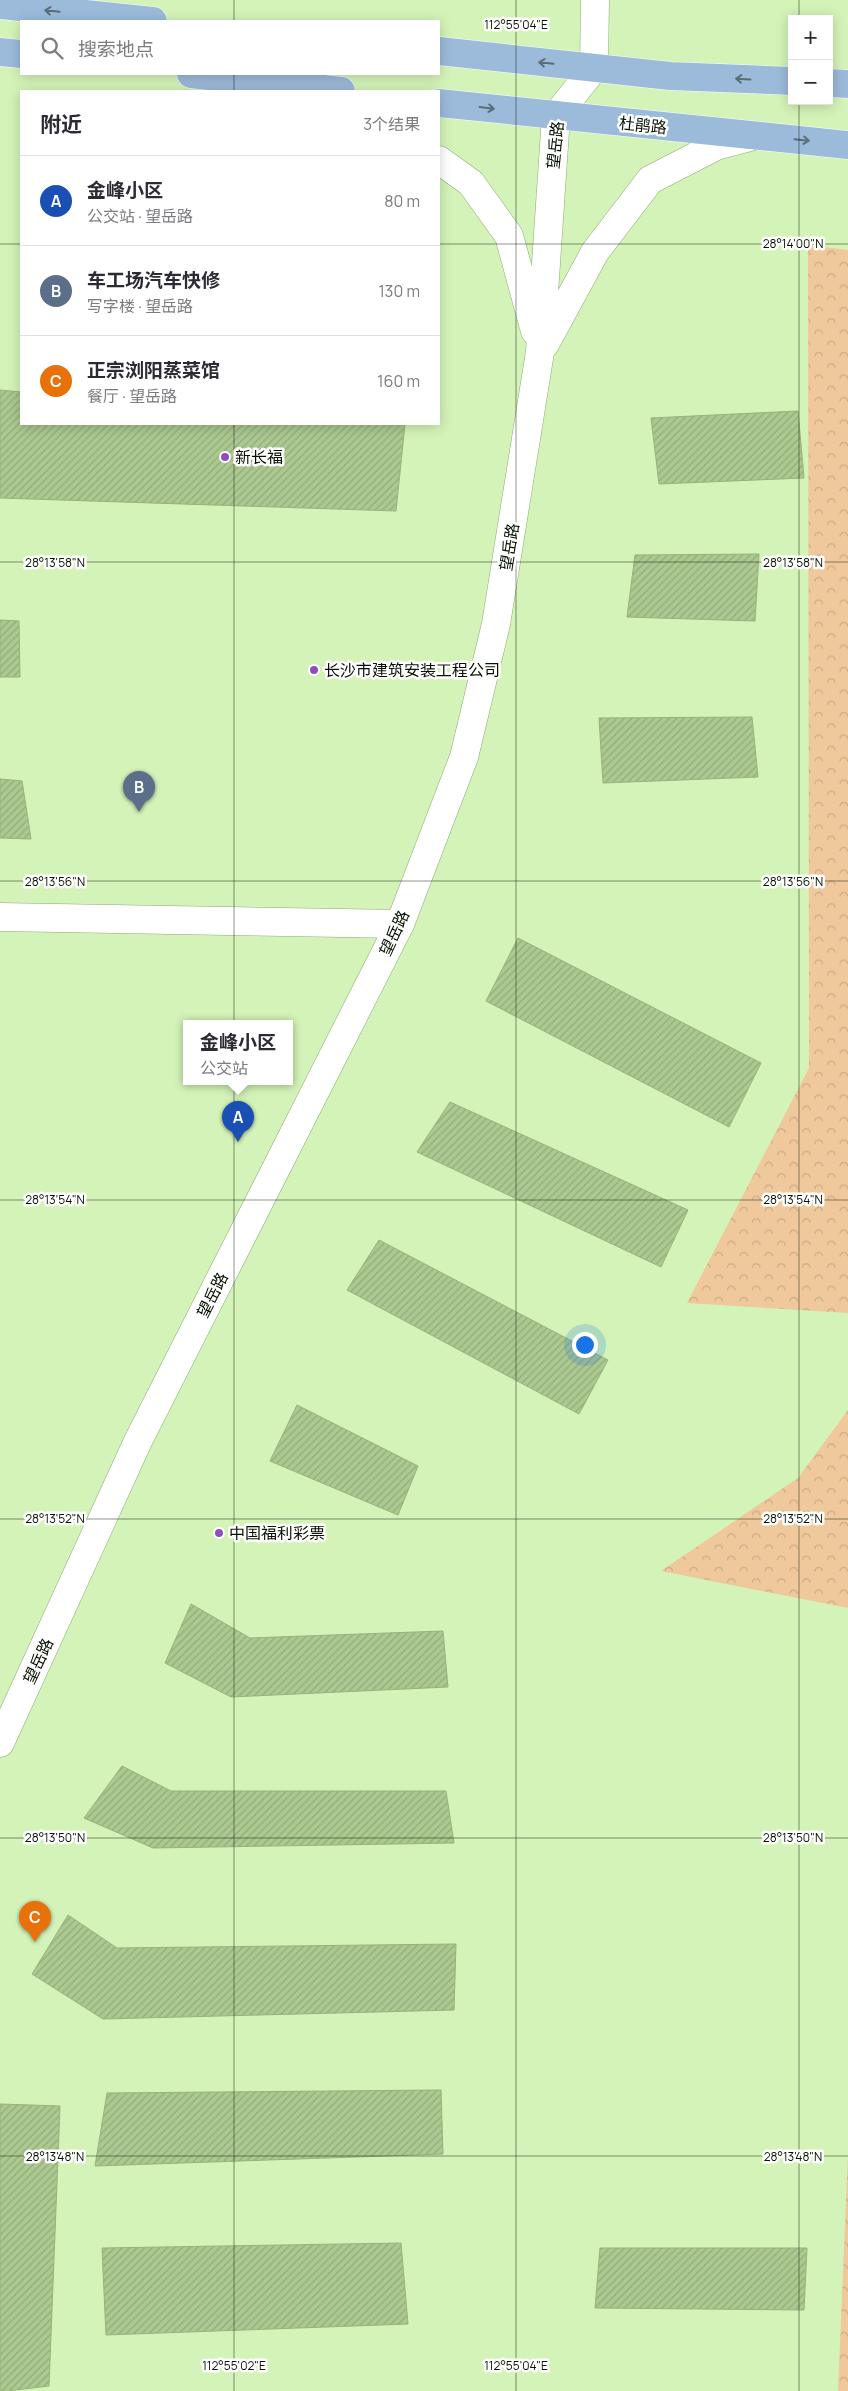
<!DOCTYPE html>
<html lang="zh">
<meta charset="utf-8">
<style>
body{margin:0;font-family:Manrope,"Noto Sans SC",sans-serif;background:#f7f7f7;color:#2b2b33}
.controls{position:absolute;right:15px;top:15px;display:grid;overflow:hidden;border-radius:0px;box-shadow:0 2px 12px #0003}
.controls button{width:45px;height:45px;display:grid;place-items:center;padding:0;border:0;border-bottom:1px solid #e1e1e2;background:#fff;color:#2b2b33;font:25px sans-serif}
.you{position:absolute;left:584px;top:1344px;width:18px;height:18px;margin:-12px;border:4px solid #fff;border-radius:50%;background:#1a73e8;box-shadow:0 0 0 8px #1a73e833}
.badge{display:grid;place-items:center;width:32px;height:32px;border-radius:50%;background:#934cbf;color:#fff;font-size:16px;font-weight:700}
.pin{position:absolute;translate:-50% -41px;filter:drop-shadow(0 1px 2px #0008)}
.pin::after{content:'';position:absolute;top:26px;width:18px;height:15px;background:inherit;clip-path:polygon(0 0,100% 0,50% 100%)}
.popup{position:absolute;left:183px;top:1020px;width:110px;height:65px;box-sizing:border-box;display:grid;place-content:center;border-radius:0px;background:#fff;filter:drop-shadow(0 1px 4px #0005);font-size:16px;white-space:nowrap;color:#7c7c81}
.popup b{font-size:19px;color:#2b2b33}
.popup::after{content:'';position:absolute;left:50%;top:100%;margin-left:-10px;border:10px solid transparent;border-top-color:#fff}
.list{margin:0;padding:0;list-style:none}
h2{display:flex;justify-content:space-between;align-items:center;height:65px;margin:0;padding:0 20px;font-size:21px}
h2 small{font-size:16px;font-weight:400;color:#7c7c81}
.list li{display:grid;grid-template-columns:32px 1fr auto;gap:15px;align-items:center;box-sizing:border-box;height:90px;padding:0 20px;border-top:1px solid #e1e1e2}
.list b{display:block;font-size:19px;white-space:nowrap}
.list p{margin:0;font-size:16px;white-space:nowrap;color:#7c7c81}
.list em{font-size:16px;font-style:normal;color:#7c7c81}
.icon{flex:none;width:28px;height:28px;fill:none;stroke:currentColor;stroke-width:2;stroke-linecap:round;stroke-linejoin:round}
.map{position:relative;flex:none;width:848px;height:2391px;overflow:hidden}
.search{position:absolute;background:#fff;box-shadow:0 2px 12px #0003;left:20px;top:20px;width:420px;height:55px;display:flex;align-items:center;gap:12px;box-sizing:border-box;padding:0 18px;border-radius:0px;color:#7c7c81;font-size:19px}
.panel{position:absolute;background:#fff;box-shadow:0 2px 12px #0003;left:20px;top:90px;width:420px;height:335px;border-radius:0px}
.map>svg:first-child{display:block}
</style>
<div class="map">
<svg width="848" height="2391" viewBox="0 0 848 2391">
<defs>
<pattern id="forest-crowns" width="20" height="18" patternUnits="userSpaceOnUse" patternTransform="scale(1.25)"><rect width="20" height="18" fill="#efc89c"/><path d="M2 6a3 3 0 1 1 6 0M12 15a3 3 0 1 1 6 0" fill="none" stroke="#cbab85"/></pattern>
<pattern id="building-hatch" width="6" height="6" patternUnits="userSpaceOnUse" patternTransform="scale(1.25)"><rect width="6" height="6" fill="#acc991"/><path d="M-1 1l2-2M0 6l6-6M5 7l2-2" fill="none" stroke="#92ac7b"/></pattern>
</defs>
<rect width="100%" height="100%" fill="#d4f3b8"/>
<g fill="url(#forest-crowns)">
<path d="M808,245L848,250V1313L687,1303L809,1068Z"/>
<path d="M848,1410V1608L661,1571L798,1478Z"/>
<path d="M848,2155V2391H838Z"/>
</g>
<g fill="url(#building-hatch)" stroke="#96b37a">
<path d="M0,390L21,392V424H405L396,511L0,498Z"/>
<path d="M798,411L804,478L659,484L651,418Z"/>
<path d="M759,554L755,621L627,617L635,555Z"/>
<path d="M0,620L19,621L20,677H0Z"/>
<path d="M752,717L758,777L603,783L599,718Z"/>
<path d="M0,779L22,781L31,839L0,838Z"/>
<path d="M518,938L761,1063L729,1127L486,1001Z"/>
<path d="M450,1102L688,1210L661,1267L417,1152Z"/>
<path d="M379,1240L608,1360L579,1414L347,1290Z"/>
<path d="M297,1405L418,1466L398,1515L270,1461Z"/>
<path d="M191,1604L250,1638L443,1631L448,1687L231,1697L165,1663Z"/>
<path d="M122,1766L171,1791H446L454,1843L153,1848L84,1818Z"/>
<path d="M68,1915L117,1948L456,1944L454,2010L103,2019L32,1974Z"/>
<path d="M441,2090L443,2154L95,2166L107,2093Z"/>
<path d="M0,2104L60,2106L49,2386L7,2391H0Z"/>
<path d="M401,2243L408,2324L106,2335L102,2248Z"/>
<path d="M600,2248H807L804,2310L595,2308Z"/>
</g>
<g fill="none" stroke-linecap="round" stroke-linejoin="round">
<g stroke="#8eab72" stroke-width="29">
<g id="street">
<path d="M594,68L595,0"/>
<path d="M0,917L400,924"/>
</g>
</g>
<g stroke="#8eab72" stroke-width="29">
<g id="secondary">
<path d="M439,160L471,183L509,236L535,331"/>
<path d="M545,344L595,252L650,180L716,146L754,136"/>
<path d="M0,1743L138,1441L400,924L464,757L496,624L540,352L556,116L594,68"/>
</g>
</g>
<g stroke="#fff" stroke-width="29">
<g id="primary">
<path d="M0,5L153,21"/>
<path d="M439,51L670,76L792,81"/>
<path d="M0,52L21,54"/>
<path d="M191,74L341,91"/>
<path d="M829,83L848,84"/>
<path d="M439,103L848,145"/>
</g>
</g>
<use href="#street" stroke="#fff" stroke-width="28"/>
<use href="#secondary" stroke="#fff" stroke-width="28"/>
<use href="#primary" stroke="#9cbada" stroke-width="28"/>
</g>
<defs><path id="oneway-shaft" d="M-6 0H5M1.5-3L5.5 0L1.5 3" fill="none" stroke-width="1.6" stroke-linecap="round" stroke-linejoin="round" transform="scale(1.25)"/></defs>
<g stroke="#596e78">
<use href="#oneway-shaft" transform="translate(52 11) rotate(-174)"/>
<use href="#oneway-shaft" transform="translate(546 63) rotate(-174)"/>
<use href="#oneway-shaft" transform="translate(743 79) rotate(-177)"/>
<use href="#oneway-shaft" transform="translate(487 108) rotate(7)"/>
<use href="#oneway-shaft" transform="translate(802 140) rotate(6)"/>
</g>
<path fill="none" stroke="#071100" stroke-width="1" stroke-opacity="0.45" d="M234,0V21M516,0V2391M799,0V19M234,74V91M799,101V2391M0,244H21M439,244H848M234,424V2391M0,562H848M0,881H848M0,1200H848M0,1519H848M0,1838H848M0,2156H848"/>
<g fill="#934cbf" stroke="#fff" stroke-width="2">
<circle cx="225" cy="457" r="5"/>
<circle cx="314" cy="670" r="5"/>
<circle cx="219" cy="1533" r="5"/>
</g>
<g text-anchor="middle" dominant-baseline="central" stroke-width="5" stroke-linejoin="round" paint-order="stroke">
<g font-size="16" fill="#071100" stroke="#fff">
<text transform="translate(643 125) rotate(6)">杜鹃路</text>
<text transform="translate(555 145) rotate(-84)">望岳路</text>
<text transform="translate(509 547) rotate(-81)">望岳路</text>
<text transform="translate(394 933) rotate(-65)">望岳路</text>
<text transform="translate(212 1295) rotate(-63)">望岳路</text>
<text transform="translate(38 1661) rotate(-65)">望岳路</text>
</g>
<g font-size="16" fill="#071100" stroke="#fff" text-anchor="start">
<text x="235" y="457">新长福</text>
<text x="324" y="670">长沙市建筑安装工程公司</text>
<text x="229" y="1533">中国福利彩票</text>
</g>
</g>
<g font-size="12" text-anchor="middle" fill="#071100" stroke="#fff" stroke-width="5" stroke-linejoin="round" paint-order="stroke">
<text x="516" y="29">112°55'04"E</text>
<text x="793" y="248">28°14'00"N</text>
<text x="55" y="567">28°13'58"N</text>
<text x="793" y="567">28°13'58"N</text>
<text x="55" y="886">28°13'56"N</text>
<text x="793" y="886">28°13'56"N</text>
<text x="55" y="1204">28°13'54"N</text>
<text x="793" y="1204">28°13'54"N</text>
<text x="55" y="1523">28°13'52"N</text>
<text x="793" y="1523">28°13'52"N</text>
<text x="55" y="1842">28°13'50"N</text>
<text x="793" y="1842">28°13'50"N</text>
<text x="55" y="2161">28°13'48"N</text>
<text x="793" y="2161">28°13'48"N</text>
<text x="234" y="2370">112°55'02"E</text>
<text x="516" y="2370">112°55'04"E</text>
</g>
</svg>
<div class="controls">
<button>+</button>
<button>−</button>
</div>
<div class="you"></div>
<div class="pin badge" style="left:238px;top:1142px;background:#1a4fb4">A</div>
<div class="popup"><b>金峰小区</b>公交站</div>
<div class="pin badge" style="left:139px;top:812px;background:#5c6f8a">B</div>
<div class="pin badge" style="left:35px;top:1942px;background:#e8710a">C</div>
<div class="search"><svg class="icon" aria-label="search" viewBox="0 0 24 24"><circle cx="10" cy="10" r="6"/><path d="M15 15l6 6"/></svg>搜索地点</div>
<section class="panel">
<h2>附近<small>3个结果</small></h2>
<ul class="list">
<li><span class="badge" style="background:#1a4fb4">A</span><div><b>金峰小区</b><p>公交站 · 望岳路</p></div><em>80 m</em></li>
<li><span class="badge" style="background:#5c6f8a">B</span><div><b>车工场汽车快修</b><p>写字楼 · 望岳路</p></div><em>130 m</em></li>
<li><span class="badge" style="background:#e8710a">C</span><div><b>正宗浏阳蒸菜馆</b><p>餐厅 · 望岳路</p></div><em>160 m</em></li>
</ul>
</section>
</div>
